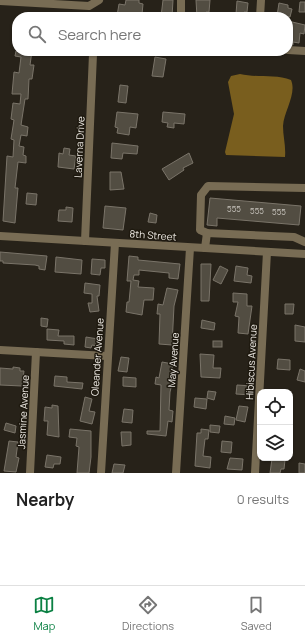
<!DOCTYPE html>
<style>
body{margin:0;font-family:Manrope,sans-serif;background:#f6f6f6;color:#222}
.controls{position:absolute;right:12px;bottom:12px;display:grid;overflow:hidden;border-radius:8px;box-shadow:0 1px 3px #0004}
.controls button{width:36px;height:36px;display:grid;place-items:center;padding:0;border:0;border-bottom:1px solid #e0e0e0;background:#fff;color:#222;font:20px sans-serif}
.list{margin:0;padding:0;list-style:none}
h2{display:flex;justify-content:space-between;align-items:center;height:52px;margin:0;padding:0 16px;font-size:17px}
h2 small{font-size:13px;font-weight:400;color:#767676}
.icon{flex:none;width:22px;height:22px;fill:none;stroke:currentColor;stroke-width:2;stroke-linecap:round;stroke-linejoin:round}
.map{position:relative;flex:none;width:305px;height:473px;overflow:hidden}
.search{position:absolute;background:#fff;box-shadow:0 1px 3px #0004;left:12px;right:12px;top:12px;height:44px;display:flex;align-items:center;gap:10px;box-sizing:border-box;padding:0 14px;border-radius:16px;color:#767676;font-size:15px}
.sheet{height:112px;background:#fff}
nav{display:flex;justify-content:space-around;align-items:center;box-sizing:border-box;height:56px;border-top:1px solid #e0e0e0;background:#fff;font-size:11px;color:#767676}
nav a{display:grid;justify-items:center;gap:2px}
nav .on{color:#0b8043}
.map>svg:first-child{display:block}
</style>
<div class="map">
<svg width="305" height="473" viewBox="0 0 305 473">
<rect width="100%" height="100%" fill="#272219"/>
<path fill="#795e1e" d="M240,74C257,78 275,74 291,80C297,94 284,111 283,126C283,137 286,146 285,157L226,155L225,152L234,114L228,82L231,76Z"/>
<g fill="#524d42" stroke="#7a7469">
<path d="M126,0H139V3L143,4L142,14H139V17L117,16L119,4L125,5Z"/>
<path d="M163,0H173L172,17H161Z"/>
<path d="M196,0H210L209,12H206L205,17H197Z"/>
<path d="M237,1L248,3L247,12H244L243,15L236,14Z"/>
<path d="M300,2H305V12H299Z"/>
<path d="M279,3L288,5V8L292,9L290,17L277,16Z"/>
<path d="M288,21L305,25L304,34L300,33L299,43L293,42V45H288Z"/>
<path d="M16,51H32L30,65H34L32,79H29L28,99H25L21,125L28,127L27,136L21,135L19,146L24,147L23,155L26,156V163L18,162L15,188H18L15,223L3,221L7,156L13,157L14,140L11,139L14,120L11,119L13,103L20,104L21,94H12L14,72L19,73L21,57L15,56Z"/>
<path d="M155,57L166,59L163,77L152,76Z"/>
<path d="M120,85L128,86L126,103L118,102Z"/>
<path d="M117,112L138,114L136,128L130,127L129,135L117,133L118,128L115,127Z"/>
<path d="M163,112L185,114L184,124L174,123V128L167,127L168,123L162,122Z"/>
<path d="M112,143L138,146L137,154L123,153L122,159L111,158Z"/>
<path d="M64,148L70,149L69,155L76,156L74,169L58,167L59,153L63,154Z"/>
<path d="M189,153L193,163L183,168L184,170L169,180L162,169Z"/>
<path d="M110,172H121L124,189L110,190Z"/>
<path d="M27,193L37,194L36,205L26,204Z"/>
<path d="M210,198L301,206L299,225L217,218V226L207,225Z"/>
<path d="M105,206L126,208L123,230L103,228Z"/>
<path d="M66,207L73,208L72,222L58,221L59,210H66Z"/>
<path d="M150,213L157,215L156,223L148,222Z"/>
<path d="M0,252L47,256L45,270L39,269V266L35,265L3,263V261H0Z"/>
<path d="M129,256L138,257V260L180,264L178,279L169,278V273L139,270V275H134L133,280L139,281L138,287L154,288L153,300H144L142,315L126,312L127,302H129L131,281H127Z"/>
<path d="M56,257L82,260L81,274L55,272Z"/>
<path d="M92,259L105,260V268H101L100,275L91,274Z"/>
<path d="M201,264H211L209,301H201Z"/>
<path d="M220,266L228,270L221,284L213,280Z"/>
<path d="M236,266L248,268L247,275L252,276L251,283L234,281Z"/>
<path d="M85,283L100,285L99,296H97L99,311L90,312L88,303H92V294L84,293Z"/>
<path d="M167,288L178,290L174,306L172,345L159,344L160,314H157L158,304L163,305Z"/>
<path d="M233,293L247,294V306H252L248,334L238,333L239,317L235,316L238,302H233Z"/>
<path d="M285,304H294L293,314H285Z"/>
<path d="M41,318L48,319L47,327L41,326Z"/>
<path d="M202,320L215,323L214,330L201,328Z"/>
<path d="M295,325L305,327V342L295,341Z"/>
<path d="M47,329L59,330L58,336H74V345L64,344V341L47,340Z"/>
<path d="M86,337L98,339L97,346L92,345L91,348L85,347Z"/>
<rect x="213" y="341" width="9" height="6"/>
<path d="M200,354L214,355L213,368H221L220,378L201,377Z"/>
<path d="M121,357L129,358L127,372L118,371Z"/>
<path d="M278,359L290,360V370L277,369Z"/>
<path d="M162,362L173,364L169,380H173L170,392L169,410L173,411L172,422L168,421L166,436L147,434V431H160L161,385L155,384L156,377L159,378Z"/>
<path d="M13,367L20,368V371H24L22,386L0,385V368L13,369Z"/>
<path d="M300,369L305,371V382L297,380Z"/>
<path d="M55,376L67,377V382L83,383L82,389L54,386Z"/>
<path d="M123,377L136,378V387L123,386Z"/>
<path d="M237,385L252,386V395L236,394Z"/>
<path d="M208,391L216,392L214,400L207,398Z"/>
<path d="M85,397L92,399L89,411L95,412L92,424L80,421Z"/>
<path d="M195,398L207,399L206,409L194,407Z"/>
<path d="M52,405L58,406L59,437L47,435L48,421H44L45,407L52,408Z"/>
<path d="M239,406L248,407L245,422L236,420Z"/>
<path d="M124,409L133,410L132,423L122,422Z"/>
<path d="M225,416L235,418L234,425L224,424Z"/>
<path d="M6,423L16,426L15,433L4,430Z"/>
<path d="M210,425L220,426L219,433L210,432Z"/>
<path d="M70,429L91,431V457L89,473H77L79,447L76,446L77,438L69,437Z"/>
<path d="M201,429L209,430L208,439H205L203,456L211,457L210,468L195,466L197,433H201Z"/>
<path d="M121,432H131V445L122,446Z"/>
<path d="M9,441L18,442L16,457L19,458L16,472L4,471Z"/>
<path d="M222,441L232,442L231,453L221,452Z"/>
<path d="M47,455L61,457L60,464H54L53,468L45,467Z"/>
<path d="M230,458L243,459L242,470L227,469Z"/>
<path d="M272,459L285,460L284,469H281L280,473H270Z"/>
<path d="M299,463L305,464V473H299Z"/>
<path d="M114,464L125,465L123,473H112Z"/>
</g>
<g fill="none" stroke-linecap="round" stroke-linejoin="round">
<g stroke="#786c54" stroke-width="8">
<path d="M0,1L89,6L99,0"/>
<path d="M181,17V0"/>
<path d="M260,17L261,0"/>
<path d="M288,50L305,51"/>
<path d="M305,188L208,186L201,195L200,230L207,233L294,237L305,242"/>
<path d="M0,236L305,254"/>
<path d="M85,241L93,54"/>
<path d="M205,248L207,233"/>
<path d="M0,350L107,356"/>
<path d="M30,473L36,352"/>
<path d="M101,473L115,243"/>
<path d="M176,473L190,248"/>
<path d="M255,473L267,252"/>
</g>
</g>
<g text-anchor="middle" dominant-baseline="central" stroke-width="3" stroke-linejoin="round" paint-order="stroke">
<g font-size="8" fill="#c6c2bb">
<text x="234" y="208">555</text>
<text x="257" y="210">555</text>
<text x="279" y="211">555</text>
</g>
<g font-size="10" fill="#ede9e3" stroke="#1e190f">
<text transform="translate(79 147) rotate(-87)">Laverna Drive</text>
<text transform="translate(153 235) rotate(4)">8th Street</text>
<text transform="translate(97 357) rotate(-86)">Oleander Avenue</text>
<text transform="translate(173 360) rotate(-86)">May Avenue</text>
<text transform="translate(251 362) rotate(-87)">Hibiscus Avenue</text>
<text transform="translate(23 412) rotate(-87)">Jasmine Avenue</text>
</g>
</g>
</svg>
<div class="controls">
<button><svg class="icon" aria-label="locate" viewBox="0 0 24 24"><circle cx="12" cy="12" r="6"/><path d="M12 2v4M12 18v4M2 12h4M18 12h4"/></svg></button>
<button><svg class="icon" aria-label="layers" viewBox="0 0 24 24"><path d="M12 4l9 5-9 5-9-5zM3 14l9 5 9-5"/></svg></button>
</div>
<div class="search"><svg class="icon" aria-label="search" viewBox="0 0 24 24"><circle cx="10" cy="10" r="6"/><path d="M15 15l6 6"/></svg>Search here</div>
</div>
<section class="sheet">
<h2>Nearby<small>0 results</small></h2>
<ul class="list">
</ul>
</section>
<nav>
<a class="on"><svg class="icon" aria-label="map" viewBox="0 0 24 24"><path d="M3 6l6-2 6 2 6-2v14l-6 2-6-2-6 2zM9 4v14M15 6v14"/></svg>Map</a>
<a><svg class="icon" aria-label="directions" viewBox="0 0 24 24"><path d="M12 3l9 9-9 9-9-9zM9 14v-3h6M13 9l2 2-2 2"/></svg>Directions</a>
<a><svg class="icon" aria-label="saved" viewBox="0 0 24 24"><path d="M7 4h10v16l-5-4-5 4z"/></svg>Saved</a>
</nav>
